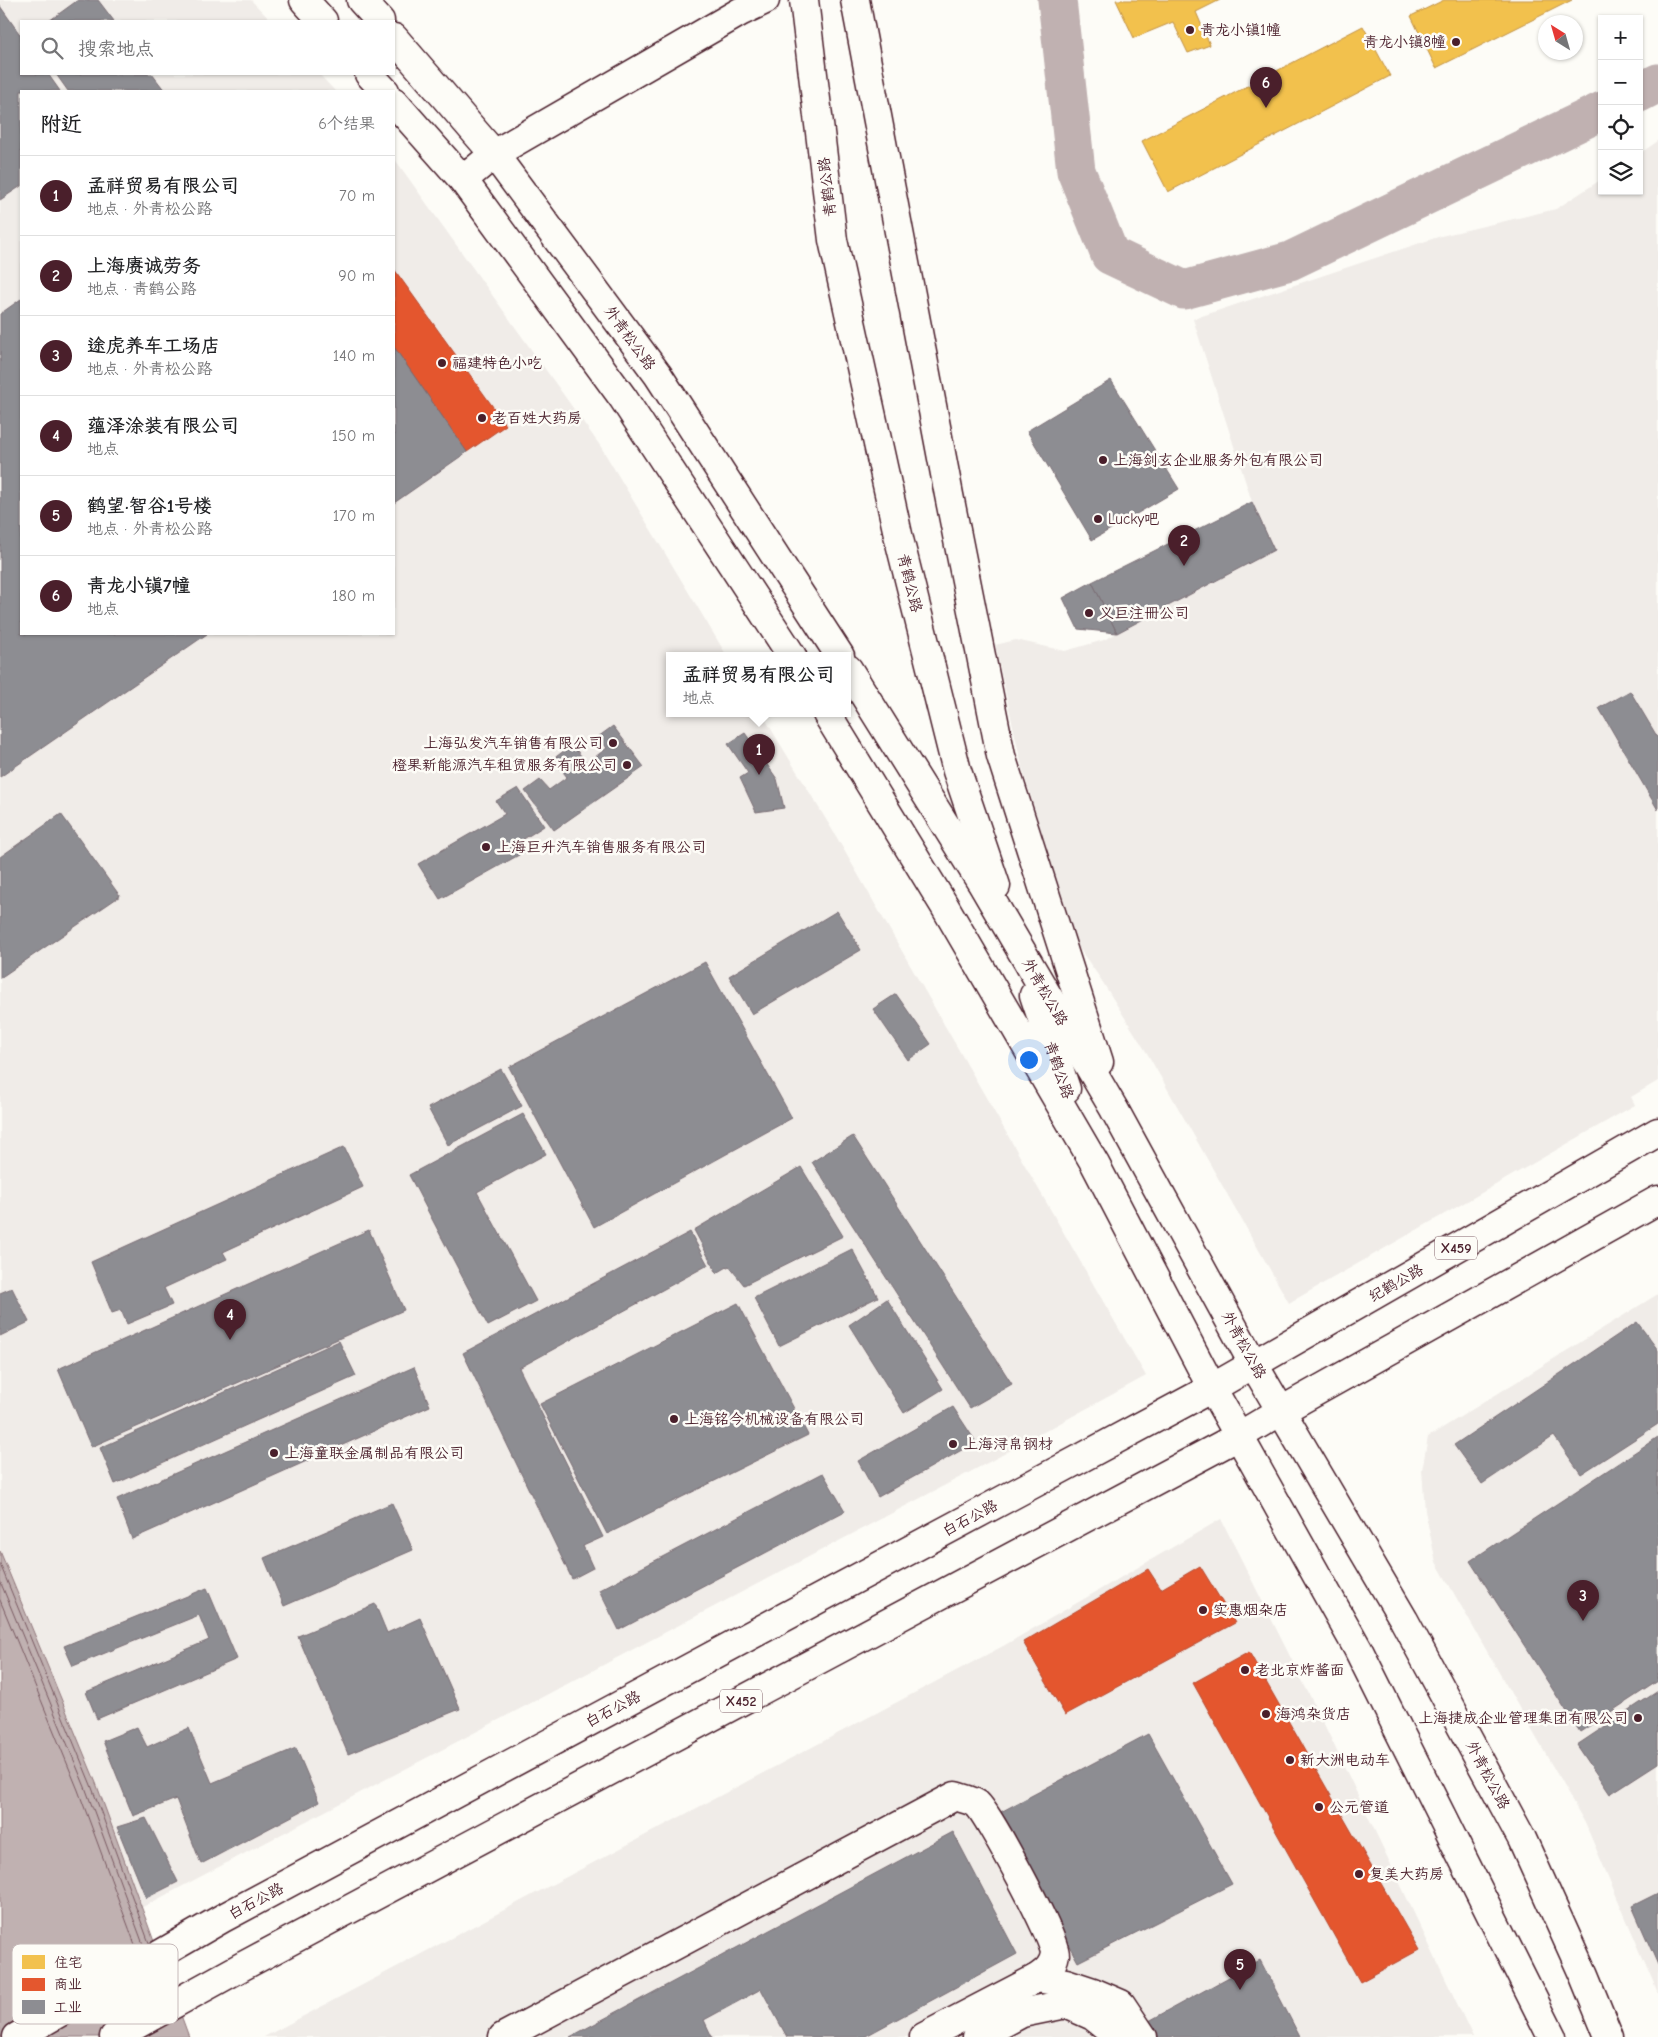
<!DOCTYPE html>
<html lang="zh">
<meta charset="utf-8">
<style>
body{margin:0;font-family:"Comic Neue","LXGW WenKai TC",sans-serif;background:#f2f2f2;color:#202124}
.controls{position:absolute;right:15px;top:15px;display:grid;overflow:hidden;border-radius:0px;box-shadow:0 1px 4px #0004}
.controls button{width:45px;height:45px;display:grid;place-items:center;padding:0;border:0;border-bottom:1px solid #e0e0e0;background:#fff;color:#202124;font:25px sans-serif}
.compass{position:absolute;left:1538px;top:15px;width:45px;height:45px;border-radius:50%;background:#fff;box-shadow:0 1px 4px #0004;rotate:323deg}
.you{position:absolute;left:1028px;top:1059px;width:18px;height:18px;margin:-12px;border:4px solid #fff;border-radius:50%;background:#1a73e8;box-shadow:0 0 0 8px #1a73e833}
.badge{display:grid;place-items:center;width:32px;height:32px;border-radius:50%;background:#4a1f2b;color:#fff;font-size:16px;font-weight:700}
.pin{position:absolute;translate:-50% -41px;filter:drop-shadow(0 1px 2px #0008)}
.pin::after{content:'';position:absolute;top:26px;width:18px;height:15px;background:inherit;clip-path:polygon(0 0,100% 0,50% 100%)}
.popup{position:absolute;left:666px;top:652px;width:185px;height:65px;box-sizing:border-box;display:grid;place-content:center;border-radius:0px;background:#fff;filter:drop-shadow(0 1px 4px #0005);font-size:16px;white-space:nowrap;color:#757577}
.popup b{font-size:19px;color:#202124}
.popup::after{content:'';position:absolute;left:50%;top:100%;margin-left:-10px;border:10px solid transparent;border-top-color:#fff}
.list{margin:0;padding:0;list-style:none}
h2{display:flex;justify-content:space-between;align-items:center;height:65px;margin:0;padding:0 20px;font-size:21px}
h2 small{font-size:16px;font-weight:400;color:#757577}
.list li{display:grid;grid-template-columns:32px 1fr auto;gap:15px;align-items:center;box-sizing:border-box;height:80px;padding:0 20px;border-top:1px solid #e0e0e0}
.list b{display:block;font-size:19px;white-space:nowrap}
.list p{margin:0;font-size:16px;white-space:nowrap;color:#757577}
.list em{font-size:16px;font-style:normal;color:#757577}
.icon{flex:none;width:28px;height:28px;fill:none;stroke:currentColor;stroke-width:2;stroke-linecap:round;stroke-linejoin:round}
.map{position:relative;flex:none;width:1658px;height:2037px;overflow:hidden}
.search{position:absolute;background:#fff;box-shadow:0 1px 4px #0004;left:20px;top:20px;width:375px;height:55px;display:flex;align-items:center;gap:12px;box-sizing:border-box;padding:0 18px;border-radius:0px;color:#757577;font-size:19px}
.panel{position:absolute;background:#fff;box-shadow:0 1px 4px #0004;left:20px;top:90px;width:375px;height:545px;border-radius:0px}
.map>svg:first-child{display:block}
</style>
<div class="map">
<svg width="1658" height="2037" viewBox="0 0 1658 2037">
<rect width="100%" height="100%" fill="#fdfcf7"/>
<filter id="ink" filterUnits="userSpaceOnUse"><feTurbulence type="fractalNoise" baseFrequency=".02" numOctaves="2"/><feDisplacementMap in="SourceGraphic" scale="10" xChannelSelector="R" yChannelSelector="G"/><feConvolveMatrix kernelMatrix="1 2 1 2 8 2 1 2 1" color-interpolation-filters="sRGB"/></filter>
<g filter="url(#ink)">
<g fill="#f0ece8">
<path d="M0,0H251L271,21H21V74H319L335,91H21V634H394V158L601,447L727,656H670V714H762L833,831L1146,1376L991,1461L141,1908L96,1783L0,1551Z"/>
<path d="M1658,141V1081L1631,1097L1635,1105L1289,1303L1147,1053L1100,978L1074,941L1022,767L995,645L1016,640L1065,651L1104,640L1274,550L1252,502L1193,319L1441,236L1556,209L1602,179V191H1639V154Z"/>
<path d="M1658,1294V1993L1585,1823L1436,1562L1425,1511L1422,1470L1428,1437Z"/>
<path d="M1221,1519L1324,1724L1473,2037H264L1005,1645Z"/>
</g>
<path fill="#c0b1b1" stroke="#91777b" d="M0,1551L96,1783L189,2037H0Z"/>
<g fill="#f2c14e" stroke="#c09044">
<path d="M1116,0H1220L1196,12L1210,45L1188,53L1173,22L1134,38Z"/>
<path d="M1444,0H1572L1436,68L1411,16Z"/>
<path d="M1363,26L1390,76L1168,192L1142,141Z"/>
</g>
<g fill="#e4572e" stroke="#b6462d">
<path d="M394,269L506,425L467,452L394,347Z"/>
<path d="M1200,1566L1235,1623L1065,1715L1023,1642L1148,1569L1161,1589Z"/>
<path d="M1249,1652L1419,1950L1360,1982L1193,1683Z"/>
</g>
<g fill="#8d8d92" stroke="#796c73">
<path d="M78,0H98L114,21H49Z"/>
<path d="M0,6L21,36V74H48L60,91H21V186L0,200Z"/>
<path d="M56,74H152L165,91H68Z"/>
<path d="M21,299V634H207L0,777V314Z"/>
<path d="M394,347L467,452L394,503Z"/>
<path d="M1111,380L1179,489L1092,540L1027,431Z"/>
<path d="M1252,502L1274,550L1117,633L1092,582Z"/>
<path d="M1092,582L1117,633L1078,629L1063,598Z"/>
<path d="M1630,691L1658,738V810L1599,708Z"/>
<path d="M613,726L644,767L554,830L525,791L540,780L549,790L567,777L553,759L572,745L587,763L607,748L598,737Z"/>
<path d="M745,733L777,779L784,808L756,812L740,778L748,773L728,744Z"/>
<path d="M518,788L544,826L519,842L526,851L440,899L418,864L505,814L496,801Z"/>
<path d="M61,814L120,896L0,978V857Z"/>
<path d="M837,911L861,950L752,1014L729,976Z"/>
<path d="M705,962L792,1118L594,1227L509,1067Z"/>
<path d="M896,994L931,1044L908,1060L873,1009Z"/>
<path d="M501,1069L522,1106L448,1145L428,1108Z"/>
<path d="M523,1114L546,1154L477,1192L536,1301L488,1326L409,1175Z"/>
<path d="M853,1136L1012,1384L970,1408L812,1162Z"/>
<path d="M344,1147L363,1187L223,1252L227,1259L164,1288L172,1305L127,1324L121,1310L112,1313L91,1262Z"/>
<path d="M801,1167L843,1236L744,1285L729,1266L717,1273L694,1230Z"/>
<path d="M369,1230L404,1310L91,1447L58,1369Z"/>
<path d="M690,1232L708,1265L519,1368L603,1537L583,1546L593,1568L572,1579L463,1353Z"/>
<path d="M852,1249L878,1297L779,1346L754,1298Z"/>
<path d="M12,1288L29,1322L0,1336V1293Z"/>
<path d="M887,1299L943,1389L904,1413L849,1325Z"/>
<path d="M738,1303L808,1435L607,1534L540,1404Z"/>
<path d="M1637,1322L1658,1350V1424L1581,1474L1554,1436L1482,1484L1454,1445Z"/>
<path d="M339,1341L356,1376L115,1484L100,1448Z"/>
<path d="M414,1367L430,1406L132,1539L117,1499Z"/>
<path d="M953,1407L976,1442L878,1497L858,1461Z"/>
<path d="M1658,1437V1681L1580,1732L1470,1561Z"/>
<path d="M823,1473L845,1511L619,1630L599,1590Z"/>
<path d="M392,1503L413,1550L284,1606L264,1558Z"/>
<path d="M207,1588L237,1659L97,1719L86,1692L209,1640L199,1615L73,1666L64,1646Z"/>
<path d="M375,1604L387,1633L420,1618L460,1709L348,1754L298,1636Z"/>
<path d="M1658,1691V1763L1610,1794L1577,1745Z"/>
<path d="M137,1727L147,1747L189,1728L212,1783L296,1748L319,1802L201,1864L176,1799L133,1816L103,1741Z"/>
<path d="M1148,1734L1232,1884L1078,1962L997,1814Z"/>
<path d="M146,1818L178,1882L146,1898L117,1827Z"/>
<path d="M953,1832L1017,1954L864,2037H787L761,1989L704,2020L712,2037H570Z"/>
<path d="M1658,1893V1965L1632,1906Z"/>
<path d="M1260,1960L1300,2037H1158L1149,2021Z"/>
</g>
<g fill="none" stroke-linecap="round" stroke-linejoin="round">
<g stroke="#795961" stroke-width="1">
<path d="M0,1564L91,1785L149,1943"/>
<path d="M0,1581L85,1787L144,1947"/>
<path d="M0,1600L78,1790L137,1950"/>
</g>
<g stroke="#c0b1b1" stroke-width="39">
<path d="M1057,0L1076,171L1110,255L1184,290L1290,261L1602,111"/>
<path d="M1639,93L1658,83"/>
</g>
<g stroke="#4a1f2b" stroke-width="31">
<g id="minor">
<path d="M463,180L494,154L740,12L765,0"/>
<path d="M1037,1978L1066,1983L1093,1992L1121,2004L1143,2037"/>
<path d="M503,2037L955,1796C961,1798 972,1800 977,1804C989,1815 1057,1941 1055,1954C1053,1966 1047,1971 1037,1978L924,2037"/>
<path d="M977,2037L1022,2013L1066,2004L1093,2016L1119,2037"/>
</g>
</g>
<g stroke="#4a1f2b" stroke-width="31">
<g id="major">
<path d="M304,0L323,21"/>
<path d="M361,0L380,21"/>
<path d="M804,0L833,240L899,539L957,771L996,886"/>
<path d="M855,0L949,495L1001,756L1099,1062"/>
<path d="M394,38L494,154L658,375L840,656"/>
<path d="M369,74L385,91"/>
<path d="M394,102L463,180L623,398L792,656"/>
<path d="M848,669L981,882L1114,1109L1254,1365L1404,1620L1522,1839L1584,1976L1609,2037"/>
<path d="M827,714L944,905L1095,1164L1212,1388L1358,1649L1552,2037"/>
<path d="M1034,995L1066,1089"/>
<path d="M17,2037L223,1918L1212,1388L1658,1132"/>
<path d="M114,2037L243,1966L1239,1436L1281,1411L1658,1200"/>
</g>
</g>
<use href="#minor" stroke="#fdfcf7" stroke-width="28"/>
<use href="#major" stroke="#fdfcf7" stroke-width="28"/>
</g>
</g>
<g fill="#4a1f2b" stroke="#fdfcf7" stroke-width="2">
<circle cx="1190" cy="30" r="5"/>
<circle cx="1456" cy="42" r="5"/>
<circle cx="442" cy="363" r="5"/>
<circle cx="482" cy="418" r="5"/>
<circle cx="1103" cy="460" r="5"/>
<circle cx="1098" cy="519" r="5"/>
<circle cx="1089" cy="613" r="5"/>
<circle cx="613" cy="743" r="5"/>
<circle cx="627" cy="765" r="5"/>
<circle cx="486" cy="847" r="5"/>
<circle cx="674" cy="1419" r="5"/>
<circle cx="953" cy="1444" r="5"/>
<circle cx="274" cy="1453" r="5"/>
<circle cx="1203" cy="1610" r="5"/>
<circle cx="1245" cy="1670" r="5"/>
<circle cx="1266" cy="1714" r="5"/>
<circle cx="1638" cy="1718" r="5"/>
<circle cx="1290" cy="1760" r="5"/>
<circle cx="1319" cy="1807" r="5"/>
<circle cx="1359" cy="1874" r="5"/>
</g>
<g text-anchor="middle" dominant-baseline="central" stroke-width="5" stroke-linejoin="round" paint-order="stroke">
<g fill="#fdfcf7" stroke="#806168" stroke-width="1">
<rect x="1435" y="1236.5" width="42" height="23" rx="4"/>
<rect x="720" y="1689.5" width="42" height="23" rx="4"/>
</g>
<g font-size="14" font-weight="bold" fill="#4a1f2b">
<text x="1456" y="1248">X459</text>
<text x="741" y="1701">X452</text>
</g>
<g font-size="15" fill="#4a1f2b" stroke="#fdfcf7" text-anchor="start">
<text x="1200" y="30">青龙小镇1幢</text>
<text x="1446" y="42" text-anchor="end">青龙小镇8幢</text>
<text x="452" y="363">福建特色小吃</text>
<text x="492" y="418">老百姓大药房</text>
<text x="1113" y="460">上海剑玄企业服务外包有限公司</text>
<text x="1108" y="519">Lucky吧</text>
<text x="1099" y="613">义巨注册公司</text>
<text x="603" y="743" text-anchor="end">上海弘发汽车销售有限公司</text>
<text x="617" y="765" text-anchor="end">橙果新能源汽车租赁服务有限公司</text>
<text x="496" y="847">上海巨升汽车销售服务有限公司</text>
<text x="684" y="1419">上海铭今机械设备有限公司</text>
<text x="963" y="1444">上海浔帛钢材</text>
<text x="284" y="1453">上海童联金属制品有限公司</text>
<text x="1213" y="1610">实惠烟杂店</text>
<text x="1255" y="1670">老北京炸酱面</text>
<text x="1276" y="1714">海鸿杂货店</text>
<text x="1628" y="1718" text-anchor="end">上海捷成企业管理集团有限公司</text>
<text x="1300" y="1760">新大洲电动车</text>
<text x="1329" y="1807">公元管道</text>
<text x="1369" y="1874">复美大药房</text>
</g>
<g font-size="15" fill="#4a1f2b" stroke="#fdfcf7">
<text transform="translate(827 187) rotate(-97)">青鹤公路</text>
<text transform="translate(630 338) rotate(54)">外青松公路</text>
<text transform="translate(910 583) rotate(76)">青鹤公路</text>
<text transform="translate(1045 992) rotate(60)">外青松公路</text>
<text transform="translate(1059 1070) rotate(71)">青鹤公路</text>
<text transform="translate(1396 1283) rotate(-30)">纪鹤公路</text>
<text transform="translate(1244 1345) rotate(61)">外青松公路</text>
<text transform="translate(970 1518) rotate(-28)">白石公路</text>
<text transform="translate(613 1709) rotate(-28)">白石公路</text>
<text transform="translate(1488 1775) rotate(62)">外青松公路</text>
<text transform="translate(256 1901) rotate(-28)">白石公路</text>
</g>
</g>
<rect x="12" y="1944" width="166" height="80" rx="8" fill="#fdfcf7" stroke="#c7baba" stroke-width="1"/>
<rect x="22" y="1955" width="23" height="14" fill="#f2c14e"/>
<rect x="22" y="1978" width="23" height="13" fill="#e4572e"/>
<rect x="22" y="2000" width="23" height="14" fill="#8d8d92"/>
<g font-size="14" fill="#4a1f2b">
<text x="54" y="1967">住宅</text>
<text x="54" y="1989">商业</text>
<text x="54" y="2012">工业</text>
</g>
</svg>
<div class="controls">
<button>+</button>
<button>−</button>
<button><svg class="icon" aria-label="locate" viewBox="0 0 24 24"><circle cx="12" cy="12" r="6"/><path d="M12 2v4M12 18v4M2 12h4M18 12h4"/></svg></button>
<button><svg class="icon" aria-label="layers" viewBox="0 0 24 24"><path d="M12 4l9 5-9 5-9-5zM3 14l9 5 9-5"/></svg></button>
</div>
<svg class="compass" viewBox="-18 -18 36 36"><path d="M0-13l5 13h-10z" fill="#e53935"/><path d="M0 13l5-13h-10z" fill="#757577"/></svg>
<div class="you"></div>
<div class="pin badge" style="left:759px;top:775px">1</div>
<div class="popup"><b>孟祥贸易有限公司</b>地点</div>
<div class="pin badge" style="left:1184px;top:566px">2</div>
<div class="pin badge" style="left:1583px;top:1621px">3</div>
<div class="pin badge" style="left:230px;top:1340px">4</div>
<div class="pin badge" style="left:1240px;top:1990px">5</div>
<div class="pin badge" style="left:1266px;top:108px">6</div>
<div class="search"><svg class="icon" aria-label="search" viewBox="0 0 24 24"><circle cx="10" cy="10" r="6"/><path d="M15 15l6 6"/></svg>搜索地点</div>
<section class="panel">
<h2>附近<small>6个结果</small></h2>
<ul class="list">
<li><span class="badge">1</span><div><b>孟祥贸易有限公司</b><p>地点 · 外青松公路</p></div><em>70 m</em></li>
<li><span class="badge">2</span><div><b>上海赓诚劳务</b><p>地点 · 青鹤公路</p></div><em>90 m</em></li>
<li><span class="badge">3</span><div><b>途虎养车工场店</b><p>地点 · 外青松公路</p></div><em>140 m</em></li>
<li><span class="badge">4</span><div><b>蕴泽涂装有限公司</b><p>地点</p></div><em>150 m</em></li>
<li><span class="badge">5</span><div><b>鹤望·智谷1号楼</b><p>地点 · 外青松公路</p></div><em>170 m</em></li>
<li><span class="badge">6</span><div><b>青龙小镇7幢</b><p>地点</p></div><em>180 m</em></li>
</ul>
</section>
</div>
